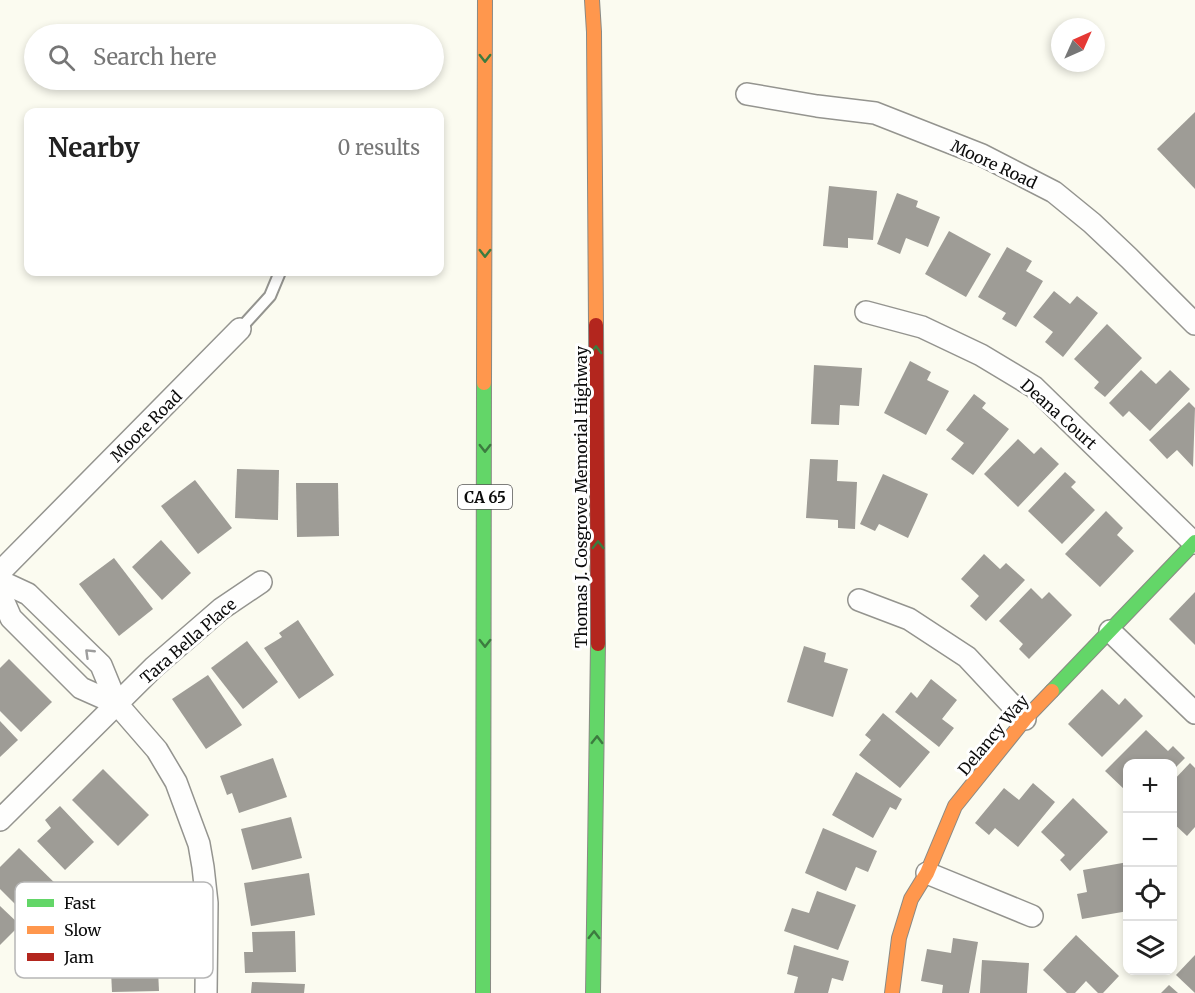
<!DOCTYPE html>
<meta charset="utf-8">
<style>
body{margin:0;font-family:Merriweather,serif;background:#f2f2f2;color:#222}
.controls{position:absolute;right:18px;bottom:18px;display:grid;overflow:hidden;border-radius:12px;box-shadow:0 3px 9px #0003}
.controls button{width:54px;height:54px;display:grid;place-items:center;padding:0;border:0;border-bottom:2px solid #e0e0e0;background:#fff;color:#222;font:30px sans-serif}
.compass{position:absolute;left:1051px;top:18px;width:54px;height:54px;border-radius:50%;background:#fff;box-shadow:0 3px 9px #0003;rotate:45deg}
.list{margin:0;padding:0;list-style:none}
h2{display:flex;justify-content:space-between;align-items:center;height:78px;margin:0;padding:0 24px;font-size:26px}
h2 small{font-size:20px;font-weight:400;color:#767676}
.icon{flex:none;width:33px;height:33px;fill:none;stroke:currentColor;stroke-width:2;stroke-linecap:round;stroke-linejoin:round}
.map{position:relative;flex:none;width:1195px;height:993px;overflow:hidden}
.search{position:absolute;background:#fff;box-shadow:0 3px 9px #0003;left:24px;top:24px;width:420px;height:66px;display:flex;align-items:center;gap:15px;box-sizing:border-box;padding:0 21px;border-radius:33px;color:#767676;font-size:22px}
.panel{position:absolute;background:#fff;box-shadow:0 3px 9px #0003;left:24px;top:108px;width:420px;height:168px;border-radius:12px}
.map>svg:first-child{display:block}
</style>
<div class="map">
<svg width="1195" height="993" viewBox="0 0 1195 993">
<rect width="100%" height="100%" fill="#fbfbf0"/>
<g fill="#9e9c96">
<path d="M1195,112V189L1157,149Z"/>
<path d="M829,186L877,191L873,240L848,238V248L823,246Z"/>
<path d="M897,193L918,201L916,207L940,217L928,247L906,238L900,254L877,244Z"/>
<path d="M949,231L991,254L966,297L925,274Z"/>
<path d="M1007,247L1032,261L1026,271L1043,281L1016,327L1002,319L1006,313L978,297Z"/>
<path d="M1054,291L1070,304L1077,296L1098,313L1063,357L1045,342L1053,332L1033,317Z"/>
<path d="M1107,324L1142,358L1105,397L1094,388L1099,382L1074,359Z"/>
<path d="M910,361L931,372L927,380L949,391L926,435L884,413Z"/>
<path d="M814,365L862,368L859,406L840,405L839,425L811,424Z"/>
<path d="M1141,370L1156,384L1170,370L1190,389L1150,431L1129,411L1123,417L1109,403Z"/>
<path d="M974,394L986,403L982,408L1009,429L973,475L951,459L964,443L946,430Z"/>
<path d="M1189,402L1195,408L1193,467L1177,450L1167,459L1149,440Z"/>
<path d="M1018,439L1034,454L1041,447L1059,464L1018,507L984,474Z"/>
<path d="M810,459L838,460L837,481L857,482L855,529L838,528V520L806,518Z"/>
<path d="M237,469L279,470L278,520L235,518Z"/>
<path d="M1065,472L1076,482L1071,487L1095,510L1062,544L1028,511Z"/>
<path d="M883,474L928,494L908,538L879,524L875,531L860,524Z"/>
<path d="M195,480L232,528L198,554L161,506Z"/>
<path d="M296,483H338L339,536L297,537Z"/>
<path d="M1106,511L1123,528L1117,535L1134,551L1100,587L1065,554Z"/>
<path d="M161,540L191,573L162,600L132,567Z"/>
<path d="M984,554L1000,569L1006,563L1025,580L986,621L970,606L979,596L961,579Z"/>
<path d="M114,558L153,609L119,636L79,584Z"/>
<path d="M1031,588L1042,599L1049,592L1072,615L1029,659L1019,649L1023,644L999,621Z"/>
<path d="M1195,592V645L1169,619Z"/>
<path d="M298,620L334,675L299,699L264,648L282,637L279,633Z"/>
<path d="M247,641L278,682L243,709L211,668Z"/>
<path d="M804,646L826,653L824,662L848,669L833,717L787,702Z"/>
<path d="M9,659L52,702L21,732L0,711V668Z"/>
<path d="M208,675L242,725L206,749L172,699Z"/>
<path d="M931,679L957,700L942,719L954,728L939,747L895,712L911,692L917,698Z"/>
<path d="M1102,689L1119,705L1125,698L1143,716L1102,757L1068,724Z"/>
<path d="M883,713L930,752L900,788L859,755L871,740L865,735Z"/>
<path d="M0,721L18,740L0,757Z"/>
<path d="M1146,730L1168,751L1173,746L1185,758L1172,771V764H1128V787L1125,790L1105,771Z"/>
<path d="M273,758L287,797L239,813L232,793L227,795L220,776Z"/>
<path d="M1190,763L1195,768V827L1187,836L1172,822V782Z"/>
<path d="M103,769L149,815L118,846L72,800Z"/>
<path d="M856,772L902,799L896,810L890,807L873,838L832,815Z"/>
<path d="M1033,783L1055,802L1018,847L995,828L989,835L975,823L1004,788L1019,800Z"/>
<path d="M1073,798L1108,832L1070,871L1060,860L1065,855L1041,832Z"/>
<path d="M60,806L94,842L65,870L37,841L51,828L45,820Z"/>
<path d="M291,817L302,858L252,870L241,829Z"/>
<path d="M823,828L877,851L868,872L856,867L846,891L805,873Z"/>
<path d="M19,848L63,891L33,922L0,889V867Z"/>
<path d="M1128,862V911L1082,919L1077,894L1087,892L1083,870Z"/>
<path d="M309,873L315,915L251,926L244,883Z"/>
<path d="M817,891L856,905L838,950L784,931L792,908L809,913Z"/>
<path d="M0,906L20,925L0,945Z"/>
<path d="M295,931L296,972L245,973L244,952H253L252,932Z"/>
<path d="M1076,935L1119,976L1103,993H1098L1086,981L1075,993H1067L1043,970Z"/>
<path d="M953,938L978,942L969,993H942L943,985L921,981L927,949L951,953Z"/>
<path d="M794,945L849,961L843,981L832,978L828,993H794L798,977L787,974Z"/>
<path d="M157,949L159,991L112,992L110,950Z"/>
<path d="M1195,955V993L1176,975Z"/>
<path d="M982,960L1029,963L1027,993H980Z"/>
<path d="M252,982L305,984L304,993H251Z"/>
<path d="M1169,985L1178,993H1161Z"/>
</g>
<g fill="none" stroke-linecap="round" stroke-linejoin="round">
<g stroke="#94948f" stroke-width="14">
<path id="lane" d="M240,329L270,296L280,272"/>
</g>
<g stroke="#94948f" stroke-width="24">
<g id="street">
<path d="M747,94L817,106L875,113L982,155L1054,192L1092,223L1129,258L1195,324"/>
<path d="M866,312L922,327L981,355L1034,387L1194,543"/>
<path d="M0,572L240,329"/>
<path d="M0,581L28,594L101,665L117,704L157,750L176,782L199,844L203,867L207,903L206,993"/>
<path d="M0,593L11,618L81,688L117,704"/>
<path d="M859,600L909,619L967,657L1025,719"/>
<path d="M1110,631L1195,713"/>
<path d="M0,820L154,667L221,609L261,582"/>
<path d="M927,873L1032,916"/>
</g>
</g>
<g stroke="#8a8a85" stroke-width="16">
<g id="fast">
<path d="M1052,691L1195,542"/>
<path d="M483,993L484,383"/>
<path d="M593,993L598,644"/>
</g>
</g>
<g stroke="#8a8a85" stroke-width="16">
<g id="slow">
<path d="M592,0L594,32L596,325"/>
<path d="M484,383L485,0"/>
<path d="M892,993L899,938L911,899L927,873L955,806L1025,719L1052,691"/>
</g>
</g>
<g stroke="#8a8a85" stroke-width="16">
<path id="jam" d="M596,325L598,644"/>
</g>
<use href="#lane" stroke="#fefefd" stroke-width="10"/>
<use href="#street" stroke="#fefefd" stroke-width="21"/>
<use href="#fast" stroke="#63d668" stroke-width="14"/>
<use href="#slow" stroke="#ff974d" stroke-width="14"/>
<use href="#jam" stroke="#b3261e" stroke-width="14"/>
</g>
<defs><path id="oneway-chevron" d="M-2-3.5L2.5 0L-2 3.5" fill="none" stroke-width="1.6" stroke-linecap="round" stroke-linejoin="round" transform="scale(1.5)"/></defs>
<g stroke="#3c7b3f">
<use href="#oneway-chevron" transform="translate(485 58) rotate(90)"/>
<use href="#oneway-chevron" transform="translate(485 253) rotate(90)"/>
<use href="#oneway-chevron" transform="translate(596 350) rotate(-90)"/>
<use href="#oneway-chevron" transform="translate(485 448) rotate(90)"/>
<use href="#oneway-chevron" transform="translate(598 545) rotate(-90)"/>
<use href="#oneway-chevron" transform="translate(485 643) rotate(90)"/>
<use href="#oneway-chevron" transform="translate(597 740) rotate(-89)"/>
<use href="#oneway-chevron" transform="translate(594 935) rotate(-89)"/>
</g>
<use stroke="#9d9d9d" href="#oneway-chevron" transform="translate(89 653) rotate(-136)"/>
<g text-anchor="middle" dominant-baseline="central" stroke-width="6" stroke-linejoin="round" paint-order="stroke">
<rect fill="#fff" stroke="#555" stroke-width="1.5" x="458" y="485" width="54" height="24" rx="4.5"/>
<g font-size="15" font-weight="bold" fill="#0c0c0c">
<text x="485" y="497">CA 65</text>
</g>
<g font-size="16" fill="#0c0c0c" stroke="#fff">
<text transform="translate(994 164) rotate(25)">Moore Road</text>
<text transform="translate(1059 414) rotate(42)">Deana Court</text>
<text transform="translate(146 426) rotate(-45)">Moore Road</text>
<text transform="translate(581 497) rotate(-90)">Thomas J. Cosgrove Memorial Highway</text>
<text transform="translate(188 641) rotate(-41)">Tara Bella Place</text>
<text transform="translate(993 735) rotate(-50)">Delancy Way</text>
</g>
</g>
<rect x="15" y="882" width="198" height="96" rx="9" fill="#fff" stroke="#b6b6b6" stroke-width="1.5"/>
<rect x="27" y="899" width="27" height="8" fill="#63d668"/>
<rect x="27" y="926" width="27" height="8" fill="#ff974d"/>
<rect x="27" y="953" width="27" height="8" fill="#b3261e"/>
<g font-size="16" fill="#0c0c0c">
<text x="64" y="909">Fast</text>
<text x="64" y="936">Slow</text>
<text x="64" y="963">Jam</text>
</g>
</svg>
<div class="controls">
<button>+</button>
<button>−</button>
<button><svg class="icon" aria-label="locate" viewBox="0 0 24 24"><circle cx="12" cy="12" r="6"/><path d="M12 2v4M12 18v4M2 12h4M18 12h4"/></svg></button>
<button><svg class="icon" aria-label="layers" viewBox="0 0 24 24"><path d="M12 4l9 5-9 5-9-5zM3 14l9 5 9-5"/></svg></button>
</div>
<svg class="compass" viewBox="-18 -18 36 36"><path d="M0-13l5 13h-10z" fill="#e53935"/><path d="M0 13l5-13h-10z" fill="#767676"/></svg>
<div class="search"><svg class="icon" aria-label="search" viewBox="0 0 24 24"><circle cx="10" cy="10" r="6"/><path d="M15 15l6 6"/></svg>Search here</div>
<section class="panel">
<h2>Nearby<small>0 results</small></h2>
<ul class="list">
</ul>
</section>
</div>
